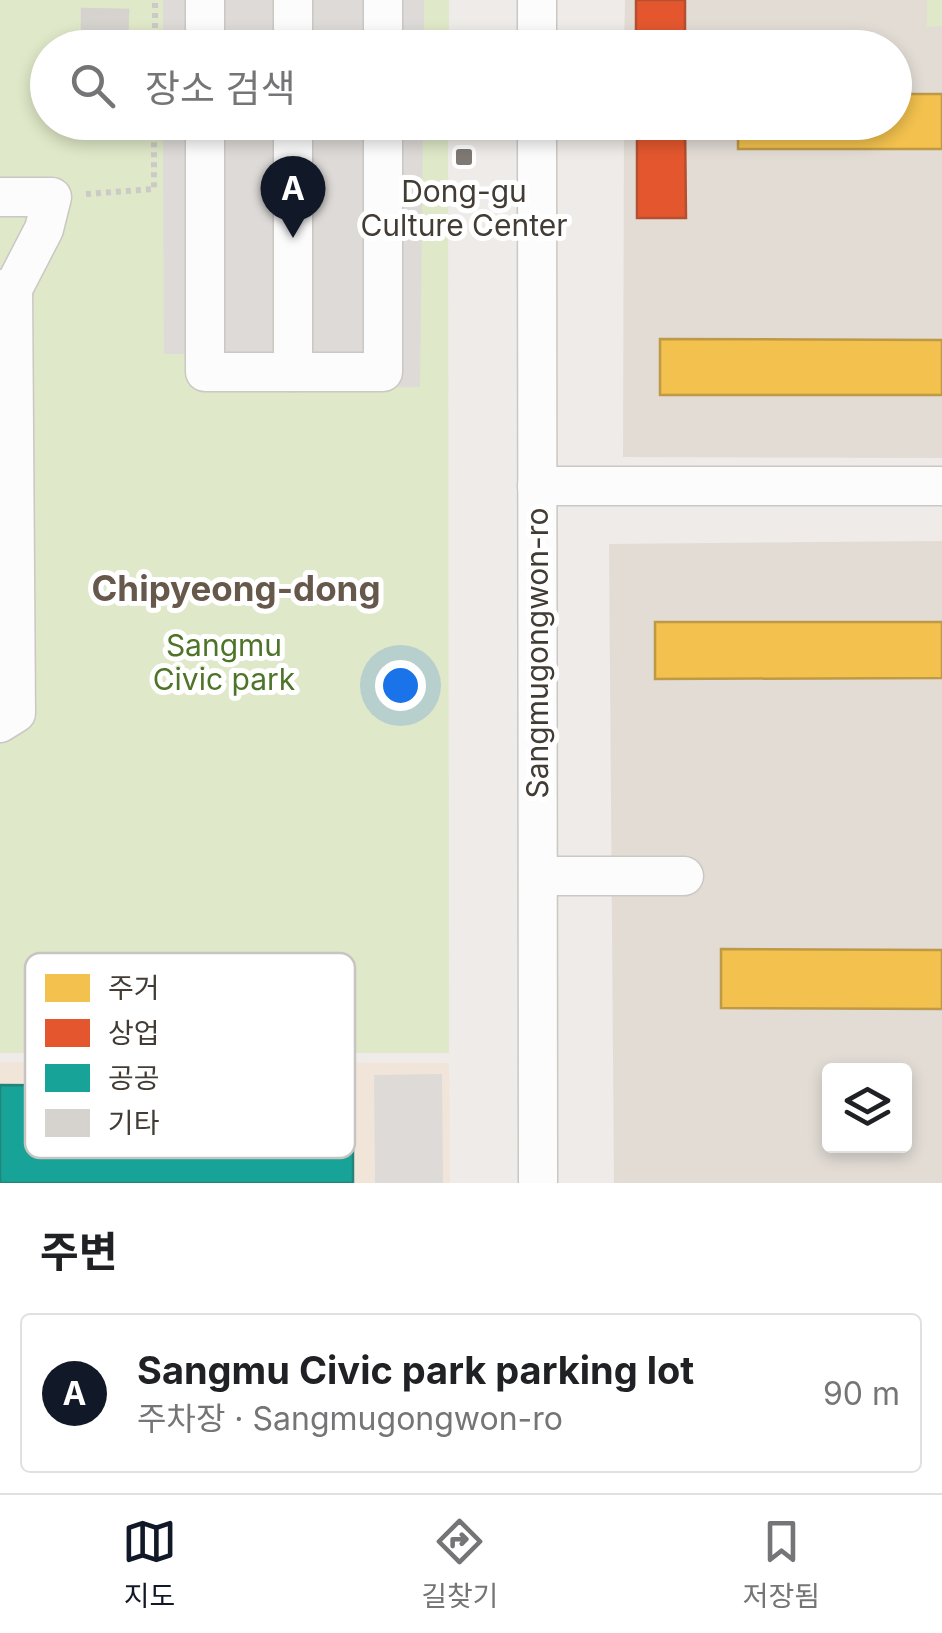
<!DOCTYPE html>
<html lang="ko">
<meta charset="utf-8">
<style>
body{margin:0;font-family:Inter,"Noto Sans KR",sans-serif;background:#f6f6f6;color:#202124}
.controls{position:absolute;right:30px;bottom:30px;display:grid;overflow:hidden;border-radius:10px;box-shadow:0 5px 15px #0003}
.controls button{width:90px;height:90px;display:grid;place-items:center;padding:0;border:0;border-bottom:2px solid #e0e0e0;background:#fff;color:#202124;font:50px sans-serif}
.you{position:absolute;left:400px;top:685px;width:35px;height:35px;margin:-25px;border:8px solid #fff;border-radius:50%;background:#1a73e8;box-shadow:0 0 0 15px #1a73e833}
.badge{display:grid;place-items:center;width:65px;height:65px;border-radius:50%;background:#111827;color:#fff;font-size:32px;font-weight:700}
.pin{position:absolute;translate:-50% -82px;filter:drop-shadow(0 2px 5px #0008)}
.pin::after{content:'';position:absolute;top:52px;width:35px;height:30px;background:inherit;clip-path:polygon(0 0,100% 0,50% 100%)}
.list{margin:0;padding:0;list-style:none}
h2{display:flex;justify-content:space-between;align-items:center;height:130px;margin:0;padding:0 40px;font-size:42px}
h2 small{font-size:32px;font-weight:400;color:#757577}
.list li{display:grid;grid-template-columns:65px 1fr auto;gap:30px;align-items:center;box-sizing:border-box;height:160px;margin:0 20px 20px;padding:0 20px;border:2px solid #e0e0e0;border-radius:10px}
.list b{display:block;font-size:38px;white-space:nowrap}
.list p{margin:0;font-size:32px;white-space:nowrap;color:#757577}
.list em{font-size:32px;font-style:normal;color:#757577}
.icon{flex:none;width:55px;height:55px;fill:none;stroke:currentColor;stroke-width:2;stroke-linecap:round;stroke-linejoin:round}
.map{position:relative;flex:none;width:942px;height:1183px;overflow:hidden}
.search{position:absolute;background:#fff;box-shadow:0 5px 15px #0003;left:30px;right:30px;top:30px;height:110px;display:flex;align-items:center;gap:25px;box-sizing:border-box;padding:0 35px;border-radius:55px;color:#757577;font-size:38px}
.sheet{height:310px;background:#fff}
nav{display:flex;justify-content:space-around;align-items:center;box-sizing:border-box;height:140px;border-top:2px solid #e0e0e0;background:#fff;font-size:28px;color:#757577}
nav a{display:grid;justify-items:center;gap:5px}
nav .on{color:#111827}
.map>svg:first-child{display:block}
</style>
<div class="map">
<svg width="942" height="1183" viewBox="0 0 942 1183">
<rect width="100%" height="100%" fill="#eeebe8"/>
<g fill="#e2dcd5" fill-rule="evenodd">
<path d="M625,0H942V458L623,457L624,123L894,122V48L624,47Z"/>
<path d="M942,541V1183H614L609,544ZM830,1070H904V1146H830Z"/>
</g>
<path fill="#f1e5da" d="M0,1062L449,1063L450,1183H0Z"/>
<g fill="#dfe8c8">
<path d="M0,0H449V47L48,48V122L448,123L449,1053H0Z"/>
<path d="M927,0H942V26L927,27Z"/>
</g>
<g fill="#dddad7">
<rect x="163" y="0" width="261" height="47"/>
<path d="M163,123H423L420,387H189L188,354H164Z"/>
<path d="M442,1074L443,1183H375L374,1075Z"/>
</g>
<g fill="#f2c14e" stroke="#be9946" stroke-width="2.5">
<path d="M894,94H942V149H738V122H894Z"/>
<path d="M660,339L942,340V395H660Z"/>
<path d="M655,622H942V678L655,679Z"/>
<path d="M721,949L942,950V1009L721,1008Z"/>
</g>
<g fill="#e4572e" stroke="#b44f30" stroke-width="2.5">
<rect x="636" y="0" width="49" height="48"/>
<path d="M637,122H685L686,218H637Z"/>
</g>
<path fill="#17a398" stroke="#24847a" stroke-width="2.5" d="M0,1085L353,1087V1183H0Z"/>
<path fill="#d6d2ce" stroke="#d6d2cd" stroke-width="2.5" d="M82,9L128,10L127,48H82Z"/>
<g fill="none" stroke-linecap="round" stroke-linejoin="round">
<g stroke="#cbc7c4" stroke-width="41">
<g id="minor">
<path d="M205,0V48"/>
<path d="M293,0V48"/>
<path d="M383,0V48"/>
<path d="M537,0V48"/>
<path d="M205,122V372H293V122"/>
<path d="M537,122L538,1183"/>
<path d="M0,197H52L44,229L13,289"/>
<path d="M0,289H13L16,713L0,723"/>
<path d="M293,372H383V122"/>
<path d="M537,486H942"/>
<path d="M538,876H684"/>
</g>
</g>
<g stroke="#cccac6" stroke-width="6" stroke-dasharray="5 5" stroke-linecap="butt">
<path d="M155,48V0"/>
<path d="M86,194L154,189V122"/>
</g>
<use href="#minor" stroke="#fcfcfc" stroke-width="38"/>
</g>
<rect fill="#7f7973" stroke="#fff" stroke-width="4" x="454" y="147" width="20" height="20" rx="5"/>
<g text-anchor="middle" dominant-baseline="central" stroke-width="10" stroke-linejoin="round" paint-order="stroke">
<g font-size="30" fill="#433c34" stroke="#fff">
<text x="464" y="191">Dong-gu<tspan x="464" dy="34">Culture Center</tspan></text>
</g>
<g font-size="30" fill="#4e7429" stroke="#fff">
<text x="224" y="645">Sangmu<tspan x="224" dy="34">Civic park</tspan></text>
</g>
<g font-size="30" fill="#433c34" stroke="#fff">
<text transform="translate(537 653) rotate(-90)">Sangmugongwon-ro</text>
</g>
<g font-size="35" font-weight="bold" fill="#66584b" stroke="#fff">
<text x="236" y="588">Chipyeong-dong</text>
</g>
</g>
<rect x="25" y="953" width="330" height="205" rx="15" fill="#fff" stroke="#c7c4c2" stroke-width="2.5"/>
<rect x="45" y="974" width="45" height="28" fill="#f2c14e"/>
<rect x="45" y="1019" width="45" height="28" fill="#e4572e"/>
<rect x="45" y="1064" width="45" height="28" fill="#17a398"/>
<rect x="45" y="1109" width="45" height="28" fill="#d6d2ce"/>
<g font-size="28" fill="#433c34">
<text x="108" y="998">주거</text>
<text x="108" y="1043">상업</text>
<text x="108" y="1088">공공</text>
<text x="108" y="1133">기타</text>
</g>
</svg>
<div class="controls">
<button><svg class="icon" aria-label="layers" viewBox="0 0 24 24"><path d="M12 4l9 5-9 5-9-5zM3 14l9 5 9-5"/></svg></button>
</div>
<div class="you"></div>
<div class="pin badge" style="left:293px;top:238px">A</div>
<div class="search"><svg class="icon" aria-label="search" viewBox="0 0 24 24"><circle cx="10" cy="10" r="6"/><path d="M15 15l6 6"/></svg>장소 검색</div>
</div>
<section class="sheet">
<h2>주변<small></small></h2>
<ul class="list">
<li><span class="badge">A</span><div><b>Sangmu Civic park parking lot</b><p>주차장 · Sangmugongwon-ro</p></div><em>90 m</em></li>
</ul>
</section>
<nav>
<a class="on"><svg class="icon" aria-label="map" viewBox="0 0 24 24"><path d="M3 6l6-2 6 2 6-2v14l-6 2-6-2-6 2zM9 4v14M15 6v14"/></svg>지도</a>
<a><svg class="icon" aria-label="directions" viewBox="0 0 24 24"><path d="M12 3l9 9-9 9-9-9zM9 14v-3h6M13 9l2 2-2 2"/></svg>길찾기</a>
<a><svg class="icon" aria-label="saved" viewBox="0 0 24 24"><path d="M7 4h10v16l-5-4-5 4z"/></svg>저장됨</a>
</nav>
